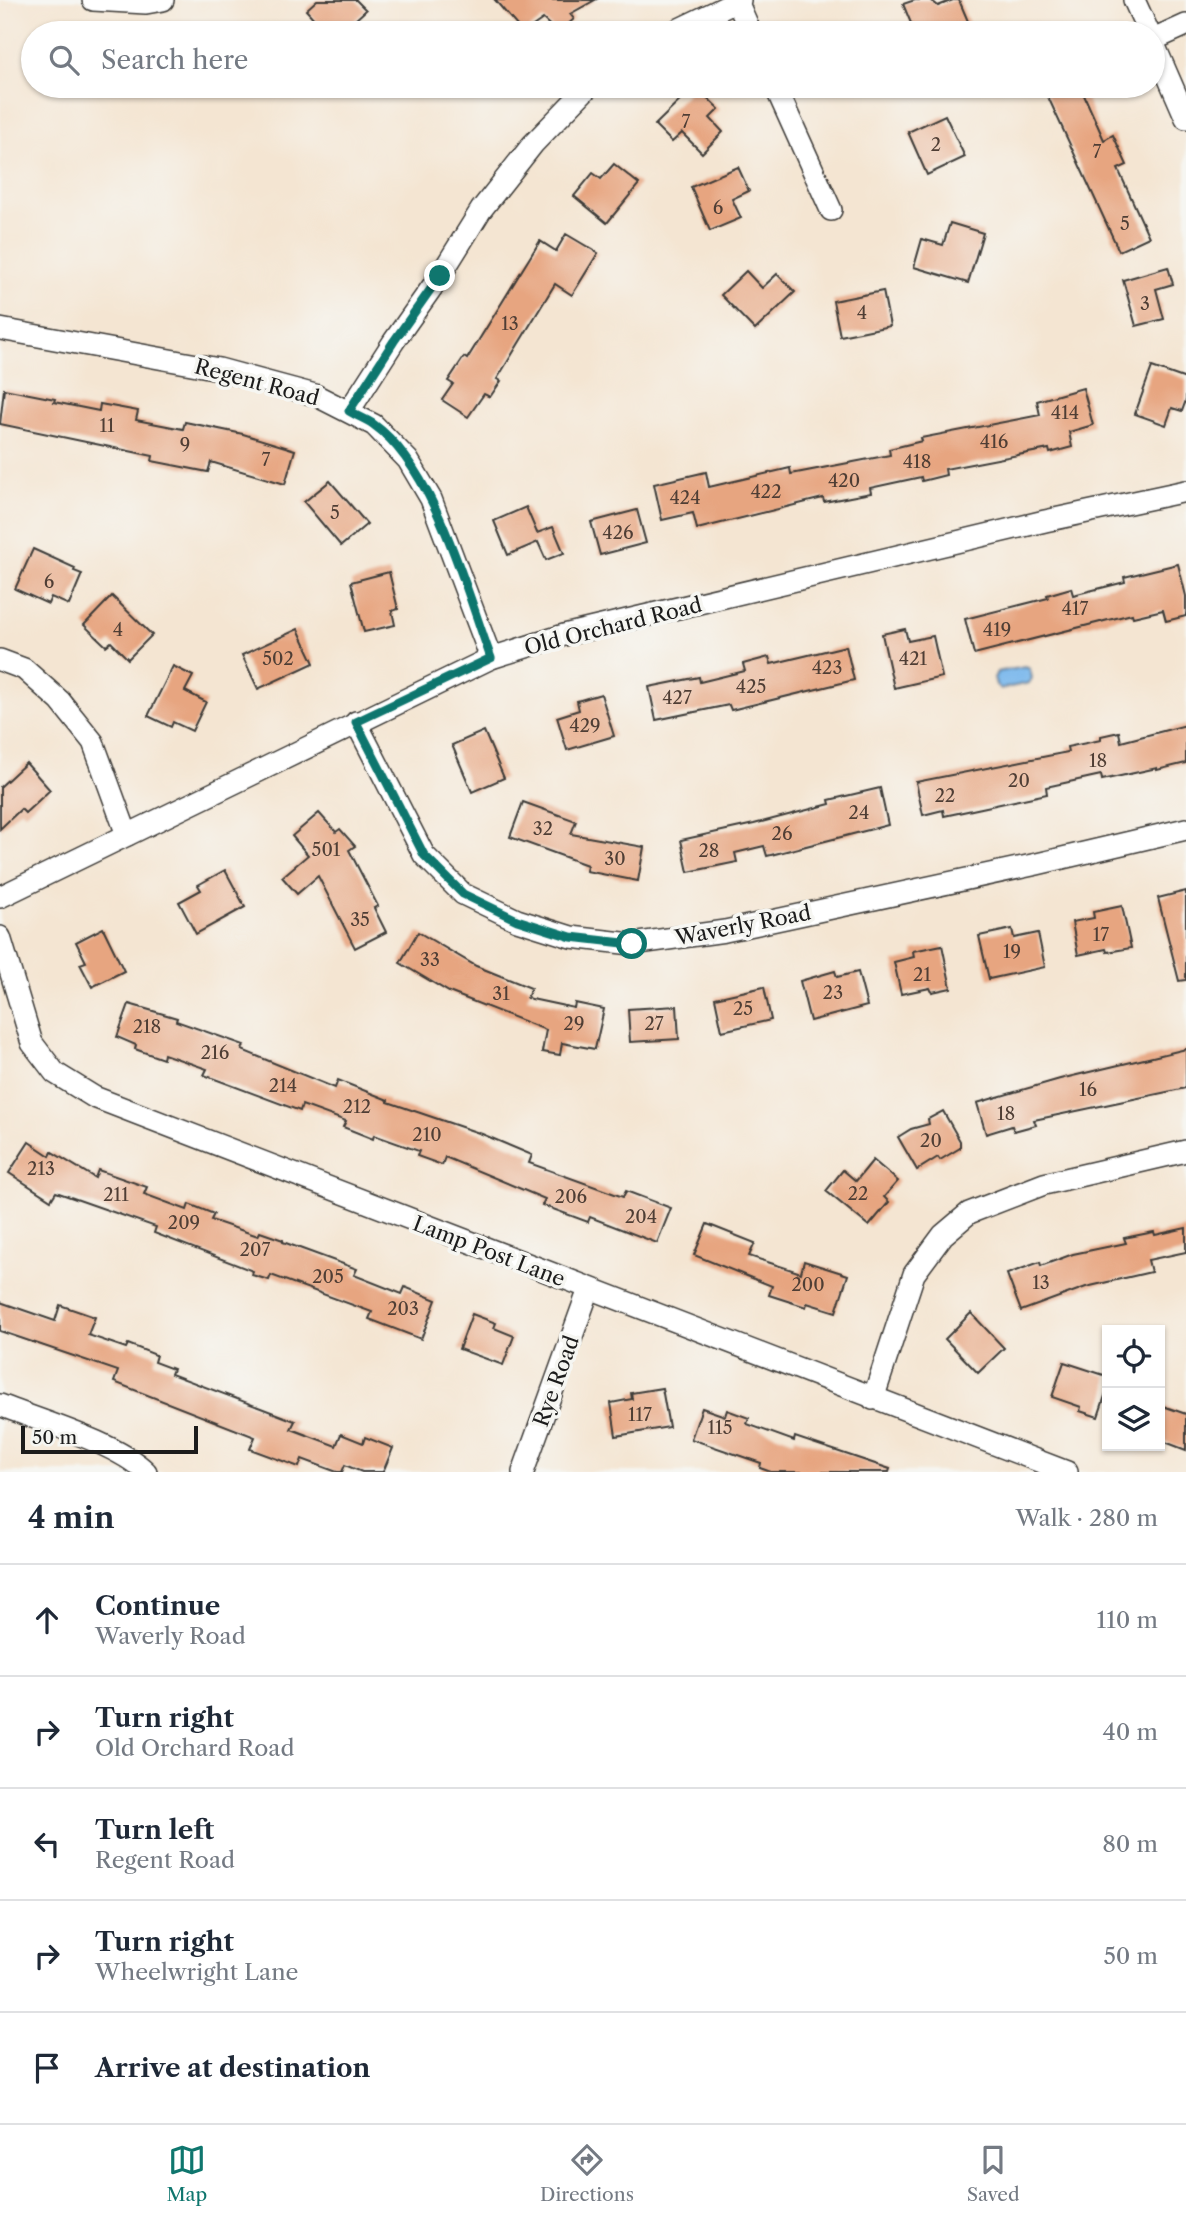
<!DOCTYPE html>
<meta charset="utf-8">
<style>
body{margin:0;font-family:"Libre Caslon Text",serif;background:#f2f2f3;color:#1f2937}
.controls{position:absolute;right:21px;bottom:21px;display:grid;overflow:hidden;border-radius:0px;box-shadow:0 2px 5px #0004}
.controls button{width:63px;height:63px;display:grid;place-items:center;padding:0;border:0;border-bottom:2px solid #e0e1e3;background:#fff;color:#1f2937;font:35px sans-serif}
.scale{position:absolute;left:21px;bottom:18px;width:177px;box-sizing:border-box;padding-left:7px;border:4px solid #1c1c1c;border-top:0;font-size:19px;line-height:24px;white-space:nowrap;color:#1c1c1c;-webkit-text-stroke:5px #f6f6f2;paint-order:stroke}
.stop{position:absolute;width:21px;height:21px;margin:-16px;border:5px solid #0f766e;border-radius:50%;background:#fff}
.stop.end{background:#0f766e;border-color:#fff;box-shadow:0 2px 7px #0008}
.list{margin:0;padding:0;list-style:none}
h2{display:flex;justify-content:space-between;align-items:center;height:91px;margin:0;padding:0 28px;font-size:30px}
h2 small{font-size:23px;font-weight:400;color:#747a83}
.list li{display:grid;grid-template-columns:46px 1fr auto;gap:21px;align-items:center;box-sizing:border-box;height:112px;padding:0 28px;border-top:2px solid #e0e1e3}
.list b{display:block;font-size:26px;white-space:nowrap}
.list p{margin:0;font-size:23px;white-space:nowrap;color:#747a83}
.list em{font-size:23px;font-style:normal;color:#747a83}
.icon{flex:none;width:38px;height:38px;fill:none;stroke:currentColor;stroke-width:2;stroke-linecap:round;stroke-linejoin:round}
.map{position:relative;flex:none;width:1186px;height:1472px;overflow:hidden}
.search{position:absolute;background:#fff;box-shadow:0 2px 5px #0004;left:21px;right:21px;top:21px;height:77px;display:flex;align-items:center;gap:18px;box-sizing:border-box;padding:0 24px;border-radius:38px;color:#747a83;font-size:26px}
.sheet{height:651px;background:#fff}
nav{display:flex;justify-content:space-around;align-items:center;box-sizing:border-box;height:98px;border-top:2px solid #e0e1e3;background:#fff;font-size:19px;color:#747a83}
nav a{display:grid;justify-items:center;gap:4px}
nav .on{color:#0f766e}
.map>svg:first-child{display:block}
</style>
<div class="map">
<svg width="1186" height="1472" viewBox="0 0 1186 1472">
<rect width="100%" height="100%" fill="#f6f6f2"/>
<filter id="ink" filterUnits="userSpaceOnUse"><feTurbulence type="fractalNoise" baseFrequency=".0143" numOctaves="2"/><feDisplacementMap in="SourceGraphic" scale="14" xChannelSelector="R" yChannelSelector="G"/><feConvolveMatrix kernelMatrix="1 2 1 2 8 2 1 2 1" color-interpolation-filters="sRGB"/></filter>
<filter id="wash" filterUnits="userSpaceOnUse"><feTurbulence type="fractalNoise" baseFrequency=".00686" numOctaves="4" result="noise"/><feDisplacementMap in="SourceGraphic" scale="28" xChannelSelector="R" yChannelSelector="G"/><feGaussianBlur stdDeviation="1.57" result="paint"/><feColorMatrix in="noise" values="0 0 0 0 0 0 0 0 0 0 0 0 0 0 0 0 0 1.4 0 .05"/><feComposite in="paint" operator="in"/></filter>
<g filter="url(#wash)">
<rect width="100%" height="100%" fill="#f4e5d2"/>
<path fill="#79b7ec" stroke="#4a6a84" stroke-width="2" d="M1025,667L1030,669L1032,678L1029,683L1001,689L996,685L994,678L997,672Z"/>
<g id="blocks">
<g fill="#e7a580">
<path d="M317,0H356L366,10L341,33H327L306,10Z"/>
<path d="M495,0H595L570,14L574,19L558,33L543,19L523,33Z"/>
<path d="M915,0H931L938,6L953,0H959L970,26L952,33H915L903,4Z"/>
<path d="M695,86L719,109L710,118L723,132L702,153L682,133L672,142L655,125Z"/>
<path d="M1043,86H1080L1104,140L1113,135L1127,165L1118,169L1149,237L1119,251Z"/>
<path d="M945,115L965,157L927,175L908,132Z"/>
<path d="M614,164L639,184L607,223L574,196L593,173L601,179Z"/>
<path d="M738,167L749,191L732,199L741,218L710,231L691,187Z"/>
<path d="M950,223L983,233L968,283L914,267L922,239L943,245Z"/>
<path d="M566,234L598,253L572,295L555,284L497,379L501,381L490,397L484,394L468,417L442,400L453,384L448,381L464,357L467,359L540,241L556,251Z"/>
<path d="M1168,267L1173,284L1156,289L1164,319L1136,326L1123,280Z"/>
<path d="M746,271L762,288L777,274L795,292L755,330L721,295Z"/>
<path d="M883,291L890,326L840,336L833,301Z"/>
<path d="M1152,367L1186,379V400L1182,411L1172,408L1166,425L1135,414Z"/>
<path d="M1083,388L1093,425L1069,432L1072,447L1050,453L1049,449L945,469L946,475L922,481L921,477L870,488L871,493L824,502L823,498L697,529L693,513L662,520L654,484L706,472L709,487L790,468L791,474L890,455L889,449L922,441L921,438L1040,415L1037,401Z"/>
<path d="M4,389L55,399L54,402L99,411L100,404L138,411L136,420L183,429L185,422L243,434L295,450L285,484L211,462L208,472L152,461L153,456L0,424Z"/>
<path d="M330,481L367,524L341,546L304,502Z"/>
<path d="M526,507L537,533L553,527L564,553L546,560L538,542L508,555L494,521Z"/>
<path d="M637,510L646,543L600,555L591,522Z"/>
<path d="M33,549L75,568L74,571L82,574L69,605L51,597L48,604L15,589Z"/>
<path d="M1178,564L1186,596V616L1166,621L1163,610L1133,617L1132,614L974,654L965,619L1048,598L1047,595L1071,588L1073,595L1125,582L1124,577Z"/>
<path d="M389,572L398,609L392,611L395,625L364,632L351,582Z"/>
<path d="M112,596L152,635L128,659L111,642L106,646L84,625Z"/>
<path d="M298,629L314,663L258,689L242,655Z"/>
<path d="M905,629L908,641L933,636L942,677L894,688L882,634Z"/>
<path d="M846,646L854,680L731,710L729,705L656,720L649,687L699,677L700,682L745,671L743,664L769,657L771,664Z"/>
<path d="M173,666L193,676L185,691L206,702L192,731L173,722L171,727L148,716Z"/>
<path d="M601,694L614,736L567,750L557,717L579,710L577,701Z"/>
<path d="M1186,725V763L1157,770V768L1102,780L1101,775L1046,787L1047,794L944,816L943,810L923,815L916,782L1068,752L1067,747L1101,740V736L1119,732L1121,742Z"/>
<path d="M484,731L504,778L472,792L452,745Z"/>
<path d="M26,763L50,790L25,813L21,809L0,829V787Z"/>
<path d="M880,788L888,825L767,856L764,846L735,853L737,862L688,872L681,840L754,824L830,804L829,800Z"/>
<path d="M523,802L576,821L571,834L644,847L638,881L586,871L587,865L510,837Z"/>
<path d="M319,813L336,832L340,829L355,846L349,850L378,906L374,908L386,932L355,948L318,876L297,894L282,877L308,855L292,836Z"/>
<path d="M225,870L245,907L196,934L179,902L201,890L198,885Z"/>
<path d="M1186,891V980L1179,981L1158,898Z"/>
<path d="M1122,906L1131,948L1107,952L1106,949L1078,955L1072,922L1094,918L1093,912Z"/>
<path d="M103,928L124,971L92,987L80,964L86,962L76,942Z"/>
<path d="M1012,929L1014,938L1038,933L1045,967L989,979L979,936Z"/>
<path d="M418,932L476,966L531,988L527,998L574,1008L575,1003L604,1009L595,1049L562,1043L560,1055L542,1052L546,1030L449,992L400,963Z"/>
<path d="M942,945L951,988L932,992L930,988L901,994L894,962L914,957L913,951Z"/>
<path d="M835,971L837,977L858,972L867,1006L810,1021L800,981Z"/>
<path d="M764,987L771,1020L722,1031L715,998Z"/>
<path d="M129,1004L177,1018L176,1021L244,1045L242,1050L335,1088L338,1080L388,1100V1102L482,1134L532,1155L529,1163L623,1197L626,1191L671,1208L657,1243L590,1217L588,1222L542,1205L545,1199L445,1157L442,1165L417,1156L419,1151L374,1135L373,1139L343,1127L346,1121L302,1105L300,1111L204,1075L207,1069L164,1054L163,1059L135,1049L136,1045L117,1037Z"/>
<path d="M677,1006L679,1039L630,1042L628,1009Z"/>
<path d="M1186,1049V1088L1034,1120L1036,1125L1014,1131L1012,1126L986,1134L977,1103L1060,1079Z"/>
<path d="M943,1111L960,1141V1148L940,1160L938,1157L917,1170L898,1137L911,1129L929,1124L928,1119Z"/>
<path d="M29,1142L50,1156L52,1152L95,1178L98,1170L147,1187L144,1194L187,1210L189,1204L214,1214L211,1220L258,1236L260,1232L283,1240V1242L357,1269L354,1275L402,1294L405,1287L436,1300L421,1339L369,1319L372,1312L271,1275L269,1280L252,1275L253,1271L154,1233L156,1227L56,1192L51,1200L9,1173Z"/>
<path d="M873,1160L898,1181L884,1197L889,1202L869,1226L826,1191L843,1170L856,1181Z"/>
<path d="M707,1224L755,1243L749,1256L801,1273L804,1261L848,1275L836,1312L807,1303L806,1307L769,1295L772,1286L694,1255Z"/>
<path d="M1186,1228V1252L1148,1260L1151,1272L1086,1287L1021,1311L1007,1274L1040,1262L1041,1266L1073,1254L1126,1243L1124,1238L1154,1232L1155,1235Z"/>
<path d="M0,1302L55,1321L60,1305L95,1317L88,1335L126,1348L128,1344L156,1355L154,1362L173,1369L171,1374L295,1421L291,1429L336,1446L341,1434L363,1443L365,1437L393,1448L383,1472H362L345,1465L342,1472H337L302,1459L299,1467L250,1449L255,1437L114,1382L118,1371L0,1331Z"/>
<path d="M971,1313L1004,1348L978,1373L945,1339Z"/>
<path d="M472,1314L496,1323L494,1328L514,1336L503,1365L459,1349Z"/>
<path d="M1064,1362L1107,1376V1390L1098,1417L1080,1411L1081,1407L1052,1397Z"/>
<path d="M662,1388L669,1427L616,1436L611,1403L632,1399L631,1393Z"/>
<path d="M1160,1405L1186,1414V1450L1160,1440Z"/>
<path d="M702,1408L725,1416L727,1410L749,1418L747,1424L794,1441L795,1437L890,1469L889,1472H771L760,1468L761,1463L691,1439Z"/>
</g>
</g>
</g>
<g filter="url(#ink)">
<use href="#blocks" fill-opacity="0" stroke="#3c3a37" stroke-width="2"/>
<g fill="none" stroke-linecap="round" stroke-linejoin="round">
<g stroke="#3c3a37" stroke-width="24">
<g id="street">
<path d="M93,0L146,3L163,0"/>
<path d="M1134,0L1149,33"/>
<path d="M737,1L751,33"/>
<path d="M671,33L740,0"/>
<path d="M1153,40L1186,25"/>
<path d="M1153,42L1186,118"/>
<path d="M775,86L831,210"/>
<path d="M0,329L219,369L315,395L374,425L408,460L431,499L491,658"/>
<path d="M349,411L394,341L440,276L481,210L533,144L589,86"/>
<path d="M0,660L24,669L60,701L93,742L127,835"/>
<path d="M356,722L424,855L463,894L517,920L571,937L632,944L725,931L1037,864L1186,829"/>
<path d="M0,897L491,658L564,635L1045,521L1186,491"/>
<path d="M0,937L32,1043L55,1073L94,1097L1067,1472"/>
<path d="M873,1399L914,1274L943,1235L969,1213L1044,1184L1186,1151"/>
<path d="M0,1405C40,1421 117,1443 146,1472"/>
<path d="M523,1472L589,1289"/>
</g>
</g>
<use href="#street" stroke="#fff" stroke-width="21"/>
</g>
</g>
<g fill="none" stroke-linecap="round" stroke-linejoin="round" filter="url(#ink)">
<path stroke="#0f766e" stroke-width="9" d="M440,276L394,341L349,411C357,416 366,419 373,424C434,467 466,590 491,658L356,722L424,855L463,894L517,920L571,937L632,944"/>
</g>
<g text-anchor="middle" dominant-baseline="central" stroke-width="7" stroke-linejoin="round" paint-order="stroke">
<g font-size="18" fill="#4f3e35">
<text x="686" y="122">7</text>
<text x="936" y="145">2</text>
<text x="1097" y="152">7</text>
<text x="718" y="208">6</text>
<text x="1125" y="224">5</text>
<text x="1145" y="304">3</text>
<text x="862" y="313">4</text>
<text x="510" y="324">13</text>
<text x="1065" y="413">414</text>
<text x="107" y="426">11</text>
<text x="994" y="442">416</text>
<text x="185" y="445">9</text>
<text x="266" y="460">7</text>
<text x="917" y="462">418</text>
<text x="844" y="481">420</text>
<text x="766" y="492">422</text>
<text x="685" y="498">424</text>
<text x="335" y="513">5</text>
<text x="618" y="533">426</text>
<text x="49" y="582">6</text>
<text x="1075" y="609">417</text>
<text x="118" y="630">4</text>
<text x="997" y="630">419</text>
<text x="278" y="659">502</text>
<text x="913" y="659">421</text>
<text x="827" y="668">423</text>
<text x="751" y="687">425</text>
<text x="677" y="698">427</text>
<text x="585" y="726">429</text>
<text x="1098" y="761">18</text>
<text x="1019" y="781">20</text>
<text x="945" y="796">22</text>
<text x="859" y="813">24</text>
<text x="543" y="829">32</text>
<text x="782" y="834">26</text>
<text x="326" y="850">501</text>
<text x="709" y="851">28</text>
<text x="615" y="859">30</text>
<text x="360" y="920">35</text>
<text x="1101" y="935">17</text>
<text x="1012" y="952">19</text>
<text x="430" y="960">33</text>
<text x="922" y="975">21</text>
<text x="833" y="993">23</text>
<text x="501" y="994">31</text>
<text x="743" y="1009">25</text>
<text x="574" y="1024">29</text>
<text x="654" y="1024">27</text>
<text x="147" y="1027">218</text>
<text x="215" y="1053">216</text>
<text x="283" y="1086">214</text>
<text x="1088" y="1090">16</text>
<text x="357" y="1107">212</text>
<text x="1006" y="1114">18</text>
<text x="427" y="1135">210</text>
<text x="931" y="1141">20</text>
<text x="41" y="1169">213</text>
<text x="858" y="1194">22</text>
<text x="116" y="1195">211</text>
<text x="571" y="1197">206</text>
<text x="641" y="1217">204</text>
<text x="184" y="1223">209</text>
<text x="255" y="1250">207</text>
<text x="328" y="1277">205</text>
<text x="1041" y="1283">13</text>
<text x="808" y="1285">200</text>
<text x="403" y="1309">203</text>
<text x="640" y="1415">117</text>
<text x="720" y="1428">115</text>
</g>
<g font-size="21" fill="#1c1c1c" stroke="#f6f6f2">
<text transform="translate(257 382) rotate(15)">Regent Road</text>
<text transform="translate(613 626) rotate(-14)">Old Orchard Road</text>
<text transform="translate(743 925) rotate(-11)">Waverly Road</text>
<text transform="translate(489 1251) rotate(21)">Lamp Post Lane</text>
<text transform="translate(556 1381) rotate(-70)">Rye Road</text>
</g>
</g>
</svg>
<div class="controls">
<button><svg class="icon" aria-label="locate" viewBox="0 0 24 24"><circle cx="12" cy="12" r="6"/><path d="M12 2v4M12 18v4M2 12h4M18 12h4"/></svg></button>
<button><svg class="icon" aria-label="layers" viewBox="0 0 24 24"><path d="M12 4l9 5-9 5-9-5zM3 14l9 5 9-5"/></svg></button>
</div>
<div class="scale">50 m</div>
<div class="stop" style="left:632px;top:944px"></div>
<div class="stop end" style="left:440px;top:276px"></div>
<div class="search"><svg class="icon" aria-label="search" viewBox="0 0 24 24"><circle cx="10" cy="10" r="6"/><path d="M15 15l6 6"/></svg>Search here</div>
</div>
<section class="sheet">
<h2>4 min<small>Walk · 280 m</small></h2>
<ul class="list">
<li><svg class="icon" aria-label="ahead" viewBox="0 0 24 24"><path d="M12 20V5M6 11l6-6 6 6"/></svg><div><b>Continue</b><p>Waverly Road</p></div><em>110 m</em></li>
<li><svg class="icon" aria-label="right" viewBox="0 0 24 24"><path d="M7 20v-9h11M14 6l5 5-5 5"/></svg><div><b>Turn right</b><p>Old Orchard Road</p></div><em>40 m</em></li>
<li><svg class="icon" aria-label="left" viewBox="0 0 24 24"><path d="M17 20v-9H6M10 6l-5 5 5 5"/></svg><div><b>Turn left</b><p>Regent Road</p></div><em>80 m</em></li>
<li><svg class="icon" aria-label="right" viewBox="0 0 24 24"><path d="M7 20v-9h11M14 6l5 5-5 5"/></svg><div><b>Turn right</b><p>Wheelwright Lane</p></div><em>50 m</em></li>
<li><svg class="icon" aria-label="arrive" viewBox="0 0 24 24"><path d="M6 21V4h12l-3 4 3 4H6"/></svg><div><b>Arrive at destination</b></div></li>
</ul>
</section>
<nav>
<a class="on"><svg class="icon" aria-label="map" viewBox="0 0 24 24"><path d="M3 6l6-2 6 2 6-2v14l-6 2-6-2-6 2zM9 4v14M15 6v14"/></svg>Map</a>
<a><svg class="icon" aria-label="directions" viewBox="0 0 24 24"><path d="M12 3l9 9-9 9-9-9zM9 14v-3h6M13 9l2 2-2 2"/></svg>Directions</a>
<a><svg class="icon" aria-label="saved" viewBox="0 0 24 24"><path d="M7 4h10v16l-5-4-5 4z"/></svg>Saved</a>
</nav>
